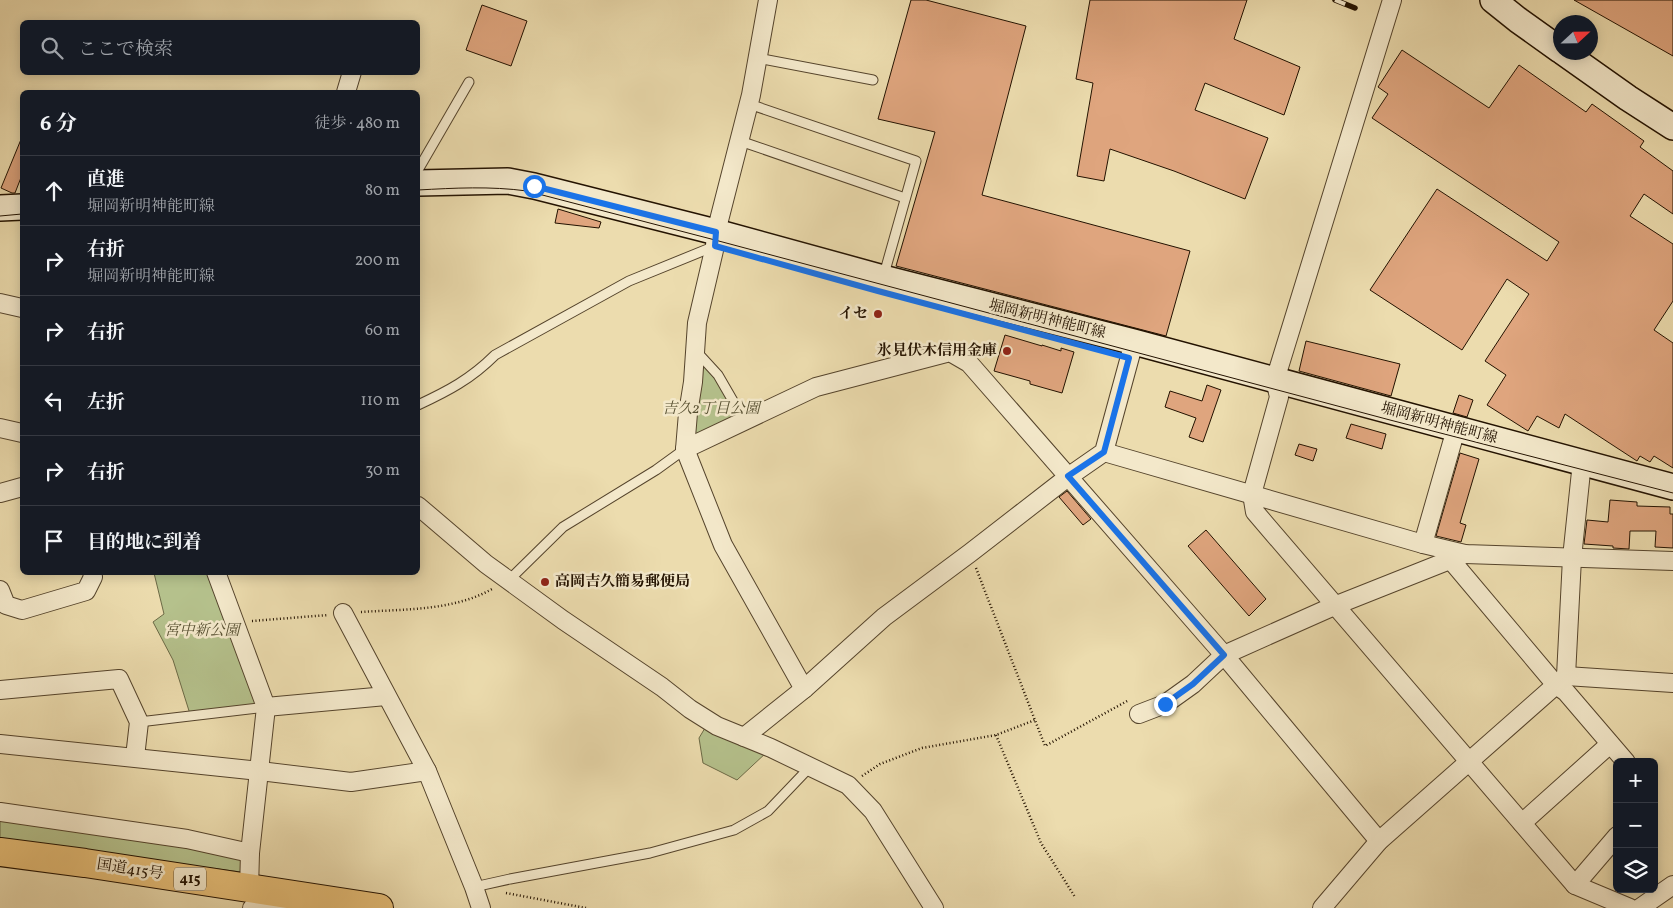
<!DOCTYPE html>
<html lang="ja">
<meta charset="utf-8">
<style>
body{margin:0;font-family:Vollkorn,"Noto Serif JP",serif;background:#20242c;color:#f1f3f6}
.controls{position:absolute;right:15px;bottom:15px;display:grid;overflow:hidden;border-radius:8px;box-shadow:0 2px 12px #0003}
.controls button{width:45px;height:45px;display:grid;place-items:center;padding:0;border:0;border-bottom:1px solid #363941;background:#171b24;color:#f1f3f6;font:25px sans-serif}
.compass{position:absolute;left:1553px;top:15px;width:45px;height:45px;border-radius:50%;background:#171b24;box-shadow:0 2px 12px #0003;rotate:68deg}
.stop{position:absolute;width:15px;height:15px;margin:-11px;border:4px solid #1a73e8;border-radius:50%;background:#fff}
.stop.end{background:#1a73e8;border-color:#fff;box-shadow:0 1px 5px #0008}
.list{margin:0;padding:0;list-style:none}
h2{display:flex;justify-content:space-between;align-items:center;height:65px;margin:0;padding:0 20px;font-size:21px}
h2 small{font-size:16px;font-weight:400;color:#9ea1a6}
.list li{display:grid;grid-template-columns:32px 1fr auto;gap:15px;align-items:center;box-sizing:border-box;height:70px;padding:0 20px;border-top:1px solid #363941}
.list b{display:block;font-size:19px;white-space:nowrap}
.list p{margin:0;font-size:16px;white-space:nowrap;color:#9ea1a6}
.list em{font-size:16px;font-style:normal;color:#9ea1a6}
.icon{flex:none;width:28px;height:28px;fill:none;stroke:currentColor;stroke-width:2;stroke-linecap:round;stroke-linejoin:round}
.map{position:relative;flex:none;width:1673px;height:908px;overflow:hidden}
.search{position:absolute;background:#171b24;box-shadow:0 2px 12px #0003;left:20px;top:20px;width:400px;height:55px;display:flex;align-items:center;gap:12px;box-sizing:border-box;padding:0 18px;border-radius:8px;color:#9ea1a6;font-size:19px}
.panel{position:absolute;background:#171b24;box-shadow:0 2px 12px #0003;left:20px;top:90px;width:400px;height:485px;border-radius:8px}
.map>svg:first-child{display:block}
</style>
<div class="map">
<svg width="1673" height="908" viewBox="0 0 1673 908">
<rect width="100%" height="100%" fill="#ecdcae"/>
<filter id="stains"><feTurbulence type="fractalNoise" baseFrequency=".004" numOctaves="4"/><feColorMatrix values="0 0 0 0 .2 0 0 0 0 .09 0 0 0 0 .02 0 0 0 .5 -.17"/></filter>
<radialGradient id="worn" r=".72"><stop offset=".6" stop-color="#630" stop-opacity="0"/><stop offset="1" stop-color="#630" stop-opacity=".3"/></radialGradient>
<g fill="#b5c18c" stroke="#6c6a46">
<path d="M695,350L744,420L685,449Z"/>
<path d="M154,573H222L263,709L190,714L173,660L153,622L164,614Z"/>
<path d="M708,723L767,752L737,780L703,763L699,738Z"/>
<path d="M0,813L250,853L249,873L0,841Z"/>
</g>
<g fill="#dfa57e" stroke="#231200">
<path d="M911,0H926L1026,26L982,195L1190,251L1166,336L896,266L935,132L878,119Z"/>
<path d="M1090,0H1247L1234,39L1300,67L1284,115L1205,83L1195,110L1268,138L1245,199L1174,171L1110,149L1104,181L1077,176L1093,83L1076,79Z"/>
<path d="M1574,0H1673V56Z"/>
<path d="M482,5L527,21L511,66L466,50Z"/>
<path d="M1402,50L1489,108L1519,65L1586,112L1592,104L1644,141L1640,147L1673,171V214L1644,194L1630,216L1673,244V301L1654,330L1673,343V468L1654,456L1650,462L1640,456L1637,461L1565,414L1559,428L1537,416L1528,431L1487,405L1506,375L1485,361L1529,294L1507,279L1462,350L1370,290L1437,189L1547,261L1559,242L1372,118L1388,94L1378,87Z"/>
<path d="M22,137V175L15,193H12L1,188Z"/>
<path d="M558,209L601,222L599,228L555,223Z"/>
<path d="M1005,335L1042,346V345L1061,351V348L1074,352L1062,393L1030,384V381L994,371Z"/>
<path d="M1306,341L1400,364L1391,396L1299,371Z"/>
<path d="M1207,385L1221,390L1203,442L1189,437L1196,418L1165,407L1170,391L1202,401Z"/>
<path d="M1459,395L1473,400L1467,417L1453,413Z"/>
<path d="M1351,424L1386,434L1382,449L1346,438Z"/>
<path d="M1299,444L1317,449L1313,461L1295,455Z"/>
<path d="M1460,453L1479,459L1460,523L1466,525L1461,542L1436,536Z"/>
<path d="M1067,491L1091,519L1083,525L1059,497Z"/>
<path d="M1610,500L1637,502V506L1670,507V514H1673V548L1655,547L1656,531H1630L1629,549L1613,548V546L1584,544L1587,520L1608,522Z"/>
<path d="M1206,530L1266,599L1249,616L1188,546Z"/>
</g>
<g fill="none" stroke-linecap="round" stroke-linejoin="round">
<g stroke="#55442c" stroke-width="11">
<g id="lane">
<path d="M757,58L873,80"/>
<path d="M749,104L916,161L883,278"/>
<path d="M740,141L905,198"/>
<path d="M418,170L469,82"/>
<path d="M696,351L718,375L744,420"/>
<path d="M418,405C448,391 471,379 495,355L629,281L715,246"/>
<path d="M509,580L563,527L656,470L685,449"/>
<path d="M139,722L266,707"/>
<path d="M474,887L510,879L650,853L734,830L768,811L809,768"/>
</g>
</g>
<g stroke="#55442c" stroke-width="20">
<g id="street">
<path d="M768,0L751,95L716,232L715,246L697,323L693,382L688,413L685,449L723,545L804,689"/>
<path d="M1392,0L1275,380L1279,397L1252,494L1255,512L1575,885L1630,908"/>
<path d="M346,92L352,72"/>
<path d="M0,303L22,308"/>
<path d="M0,428L22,433"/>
<path d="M685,449L816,387L950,352L969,363L1224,655L1379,841"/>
<path d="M1104,452L1423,544L1465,554L1673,561"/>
<path d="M0,493L22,487"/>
<path d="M418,506L486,564L563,620L662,687L690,709L717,726L771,748L848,785L873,811L934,908"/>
<path d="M1423,544L1456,429"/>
<path d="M1450,559L1556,685L1566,692L1626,762"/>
<path d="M216,572L266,707L250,853L249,889"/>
<path d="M0,590L6,605L22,610L86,591L93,577L92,572"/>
<path d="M343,613L427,771L474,887L481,908"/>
<path d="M1566,676L1572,558L1582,462"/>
<path d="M0,690L119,679L139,722L135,757"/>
<path d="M266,707L386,696"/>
<path d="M1139,714L1165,704L1193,684L1224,655L1334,606L1465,554"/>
<path d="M744,737L804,689L884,617L970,553L1068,477L1104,452L1134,342"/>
<path d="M0,744L260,771L351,782L427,771"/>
<path d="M0,812L187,839L250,853"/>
<path d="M1522,823L1610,744"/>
<path d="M1575,885L1617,836"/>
<path d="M252,908L254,906L295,907L302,902"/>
<path d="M1322,908L1379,841L1566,676L1673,683"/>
<path d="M1640,908L1673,885"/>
</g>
</g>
<g stroke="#231200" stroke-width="28">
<g id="secondary">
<path d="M1493,0L1518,20L1560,50"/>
<path d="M1563,52L1628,98L1673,127"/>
<path d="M418,183L508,181L534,186L716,232L883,278L1134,342L1673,487"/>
<path d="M0,208L22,207"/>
</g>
</g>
<g stroke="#231200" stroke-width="30">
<path id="highway" d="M0,852L85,863L379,908"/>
</g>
<g stroke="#231200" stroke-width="2.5" stroke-dasharray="1 2.5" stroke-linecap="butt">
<path d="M976,568L1045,746L1129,700"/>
<path d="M361,612C405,609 453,611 492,589"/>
<path d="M252,621L328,615"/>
<path d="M996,735L1041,843L1075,897"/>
<path d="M862,776L880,764L922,748L996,735L1035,720"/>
<path d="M506,893L586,908"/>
</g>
<use href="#lane" stroke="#f3e8ca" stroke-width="9"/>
<use href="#street" stroke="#f3e8ca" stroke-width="18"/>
<use href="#secondary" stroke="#f3e8ca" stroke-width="25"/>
<use href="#highway" stroke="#e6be77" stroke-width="28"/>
<g stroke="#231200" stroke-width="1">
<path d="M418,190C455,188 490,186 527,191L715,240L1390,420L1673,493"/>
<path d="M0,216L22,214"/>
</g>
<g stroke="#231200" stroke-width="5.5">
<path id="rail" d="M1335,0L1355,8"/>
</g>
<use href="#rail" stroke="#f3e8ca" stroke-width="4" stroke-dasharray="11" stroke-linecap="butt"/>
</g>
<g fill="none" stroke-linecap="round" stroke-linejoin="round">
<path stroke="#1a73e8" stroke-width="6" d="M534,186L716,232L715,246L878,291L1129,358L1104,452L1068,476L1224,655L1193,684L1165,704"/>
</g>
<g fill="#8f2418" stroke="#f3e8ca" stroke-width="2">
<circle cx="878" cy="314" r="5"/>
<circle cx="1007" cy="351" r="5"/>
<circle cx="545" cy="582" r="5"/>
</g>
<g text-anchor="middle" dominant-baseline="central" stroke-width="5" stroke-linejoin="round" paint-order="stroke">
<rect fill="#f3e8ca" stroke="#61523d" stroke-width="1" x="174" y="867.5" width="32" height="23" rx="4"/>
<g font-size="14" font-weight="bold" fill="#231200">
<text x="190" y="879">415</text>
</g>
<g font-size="15" font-weight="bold" fill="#231200" stroke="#f3e8ca" text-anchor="end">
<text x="868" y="314">イセ</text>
<text x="997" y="351">氷見伏木信用金庫</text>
<text x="555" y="582" text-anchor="start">高岡吉久簡易郵便局</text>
</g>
<g font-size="15" fill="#231200" stroke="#f3e8ca">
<text transform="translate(1047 320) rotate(14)">堀岡新明神能町線</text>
<text transform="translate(1439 424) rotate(15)">堀岡新明神能町線</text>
<text transform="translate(130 870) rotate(9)">国道415号</text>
</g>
<g font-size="15" font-style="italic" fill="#564f31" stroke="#f3e8ca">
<text x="711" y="409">吉久2丁目公園</text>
<text x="202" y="631">宮中新公園</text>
</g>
</g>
<rect width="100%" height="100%" filter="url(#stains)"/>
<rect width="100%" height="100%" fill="url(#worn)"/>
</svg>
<div class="controls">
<button>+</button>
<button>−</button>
<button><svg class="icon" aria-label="layers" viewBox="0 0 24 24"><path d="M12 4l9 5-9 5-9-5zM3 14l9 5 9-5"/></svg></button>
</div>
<svg class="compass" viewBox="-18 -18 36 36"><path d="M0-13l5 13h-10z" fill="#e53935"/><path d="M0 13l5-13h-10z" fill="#9ea1a6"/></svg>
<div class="stop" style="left:534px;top:186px"></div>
<div class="stop end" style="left:1165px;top:704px"></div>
<div class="search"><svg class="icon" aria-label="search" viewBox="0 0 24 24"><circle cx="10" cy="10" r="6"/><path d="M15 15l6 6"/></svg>ここで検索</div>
<section class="panel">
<h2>6 分<small>徒歩 · 480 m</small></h2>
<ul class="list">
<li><svg class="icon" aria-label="ahead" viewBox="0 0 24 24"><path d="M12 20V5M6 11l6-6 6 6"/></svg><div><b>直進</b><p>堀岡新明神能町線</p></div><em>80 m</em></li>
<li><svg class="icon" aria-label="right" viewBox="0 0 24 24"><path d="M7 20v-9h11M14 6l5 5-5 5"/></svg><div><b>右折</b><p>堀岡新明神能町線</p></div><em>200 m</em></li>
<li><svg class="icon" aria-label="right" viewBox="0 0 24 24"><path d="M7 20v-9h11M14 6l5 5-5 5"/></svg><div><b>右折</b></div><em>60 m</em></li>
<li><svg class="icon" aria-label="left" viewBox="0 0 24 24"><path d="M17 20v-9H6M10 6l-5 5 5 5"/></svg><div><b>左折</b></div><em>110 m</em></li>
<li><svg class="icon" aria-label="right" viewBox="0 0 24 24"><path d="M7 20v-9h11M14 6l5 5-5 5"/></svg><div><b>右折</b></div><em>30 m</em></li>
<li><svg class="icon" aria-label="arrive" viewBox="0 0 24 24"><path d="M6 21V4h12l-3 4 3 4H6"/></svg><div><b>目的地に到着</b></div></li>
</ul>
</section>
</div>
